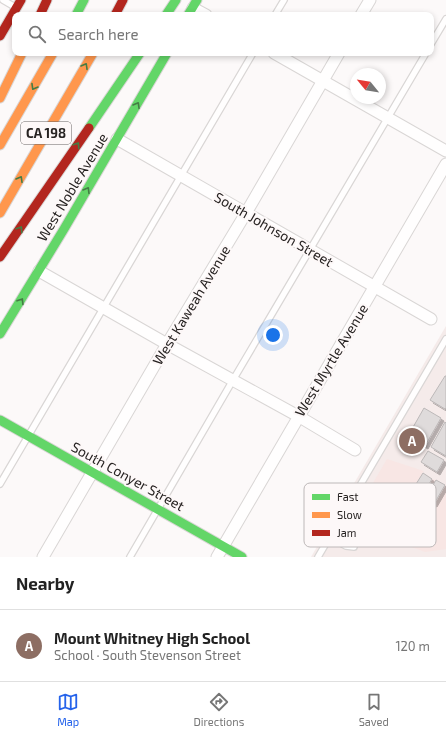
<!DOCTYPE html>
<meta charset="utf-8">
<style>
body{margin:0;font-family:"Exo 2",sans-serif;background:#f6f6f6;color:#222}
.compass{position:absolute;left:350px;top:68px;width:36px;height:36px;border-radius:50%;background:#fff;box-shadow:0 2px 6px #0003;rotate:300deg}
.you{position:absolute;left:273px;top:335px;width:14px;height:14px;margin:-10px;border:3px solid #fff;border-radius:50%;background:#1a73e8;box-shadow:0 0 0 6px #1a73e833}
.badge{display:grid;place-items:center;width:26px;height:26px;border-radius:50%;background:#2563eb;color:#fff;font-size:13px;font-weight:700}
.pin{position:absolute;translate:-50% -50%;border:2px solid #fff;box-shadow:0 1px 4px #0006}
.list{margin:0;padding:0;list-style:none}
h2{display:flex;justify-content:space-between;align-items:center;height:52px;margin:0;padding:0 16px;font-size:17px}
h2 small{font-size:13px;font-weight:400;color:#767676}
.list li{display:grid;grid-template-columns:26px 1fr auto;gap:12px;align-items:center;box-sizing:border-box;height:72px;padding:0 16px;border-top:1px solid #e0e0e0}
.list b{display:block;font-size:15px;white-space:nowrap}
.list p{margin:0;font-size:13px;white-space:nowrap;color:#767676}
.list em{font-size:13px;font-style:normal;color:#767676}
.icon{flex:none;width:22px;height:22px;fill:none;stroke:currentColor;stroke-width:2;stroke-linecap:round;stroke-linejoin:round}
.map{position:relative;flex:none;width:446px;height:557px;overflow:hidden}
.search{position:absolute;background:#fff;box-shadow:0 2px 6px #0003;left:12px;right:12px;top:12px;height:44px;display:flex;align-items:center;gap:10px;box-sizing:border-box;padding:0 14px;border-radius:8px;color:#767676;font-size:15px}
.sheet{height:124px;background:#fff}
nav{display:flex;justify-content:space-around;align-items:center;box-sizing:border-box;height:56px;border-top:1px solid #e0e0e0;background:#fff;font-size:11px;color:#767676}
nav a{display:grid;justify-items:center;gap:2px}
nav .on{color:#2563eb}
.map>svg:first-child{display:block}
</style>
<div class="map">
<svg width="446" height="557" viewBox="0 0 446 557">
<defs>
<filter id="shadow"><feDropShadow dx="3" dy="3" stdDeviation="0" flood-color="#0004"/></filter>
</defs>
<rect width="100%" height="100%" fill="#fcf9f9"/>
<path fill="#f5ebea" d="M446,326V557H311Z"/>
<path fill="#f8e6e4" d="M387,459L424,471L411,492L420,497L432,479L436,480L425,499L434,504L446,484V549L425,552L349,524Z"/>
<g fill="#dfdbdb" stroke="#bcb8b8" filter="url(#shadow)">
<path d="M445,376H446V408L445,409L430,400Z"/>
<path d="M424,408L441,418L425,446L408,436Z"/>
<path d="M445,422L446,423V456L431,447Z"/>
<path d="M428,451L444,460L437,472L421,462Z"/>
<path d="M423,473L432,479L421,497L411,492Z"/>
<path d="M436,480L445,485L434,504L425,499Z"/>
</g>
<g fill="none" stroke-linecap="round" stroke-linejoin="round">
<g stroke="#d9d6d5" stroke-width="8">
<g id="lane">
<path d="M3,0L15,7"/>
<path d="M275,15L284,0"/>
<path d="M431,44L446,19"/>
<path d="M0,484L253,53"/>
<path d="M330,537L346,546L354,547"/>
<path d="M130,557L233,380L426,53"/>
<path d="M318,557L446,339"/>
</g>
</g>
<g stroke="#d9d6d5" stroke-width="13">
<g id="street">
<path d="M193,8L206,15"/>
<path d="M361,15L370,0"/>
<path d="M274,53L446,151"/>
<path d="M117,139L431,319"/>
<path d="M39,271L167,344L298,416L355,450"/>
<path d="M43,557L167,344L246,213L339,53"/>
<path d="M217,557L446,164"/>
</g>
</g>
<g stroke="#d9d6d5" stroke-width="11">
<g id="fast">
<path d="M76,15L84,0"/>
<path d="M166,15L176,0"/>
<path d="M188,15L197,0"/>
<path d="M89,128L140,53"/>
<path d="M0,334L64,229L167,53"/>
<path d="M0,420L242,557"/>
</g>
</g>
<g stroke="#d9d6d5" stroke-width="11">
<g id="slow">
<path d="M0,98L22,53"/>
<path d="M0,145L53,53"/>
<path d="M0,213L93,53"/>
</g>
</g>
<g stroke="#d9d6d5" stroke-width="11">
<g id="jam">
<path d="M40,15L47,0"/>
<path d="M115,15L123,0"/>
<path d="M0,36L21,0"/>
<path d="M0,257L89,128"/>
</g>
</g>
<use href="#lane" stroke="#fffefe" stroke-width="5.5"/>
<use href="#street" stroke="#fffefe" stroke-width="11"/>
<use href="#fast" stroke="#63d668" stroke-width="9"/>
<use href="#slow" stroke="#ff974d" stroke-width="9"/>
<use href="#jam" stroke="#b3261e" stroke-width="9"/>
</g>
<defs><path id="oneway-chevron" d="M-2-3.5L2.5 0L-2 3.5" fill="none" stroke-width="1.6" stroke-linecap="round" stroke-linejoin="round"/></defs>
<g stroke="#457c45">
<use href="#oneway-chevron" transform="translate(85 66) rotate(-60)"/>
<use href="#oneway-chevron" transform="translate(34 87) rotate(120)"/>
<use href="#oneway-chevron" transform="translate(137 105) rotate(-60)"/>
<use href="#oneway-chevron" transform="translate(77 145) rotate(-56)"/>
<use href="#oneway-chevron" transform="translate(20 179) rotate(-60)"/>
<use href="#oneway-chevron" transform="translate(87 190) rotate(-59)"/>
<use href="#oneway-chevron" transform="translate(20 229) rotate(-56)"/>
<use href="#oneway-chevron" transform="translate(21 301) rotate(-58)"/>
</g>
<g text-anchor="middle" dominant-baseline="central" stroke-width="4" stroke-linejoin="round" paint-order="stroke">
<rect fill="#fdf8f8" stroke="#676362" stroke-width="1" x="21" y="122" width="50" height="22" rx="3"/>
<g font-size="13" font-weight="bold" fill="#272322">
<text x="46" y="133">CA 198</text>
</g>
<g font-size="14" fill="#272322" stroke="#fdf8f8">
<text transform="translate(72 187) rotate(-59)">West Noble Avenue</text>
<text transform="translate(274 229) rotate(30)">South Johnson Street</text>
<text transform="translate(191 305) rotate(-59)">West Kaweah Avenue</text>
<text transform="translate(331 360) rotate(-59)">West Myrtle Avenue</text>
<text transform="translate(128 476) rotate(29)">South Conyer Street</text>
</g>
</g>
<rect x="304" y="483" width="132" height="64" rx="6" fill="#fdf8f8" stroke="#bdb8b8" stroke-width="1"/>
<rect x="312" y="494" width="18" height="6" fill="#63d668"/>
<rect x="312" y="512" width="18" height="6" fill="#ff974d"/>
<rect x="312" y="530" width="18" height="6" fill="#b3261e"/>
<g font-size="11" fill="#272322">
<text x="337" y="501">Fast</text>
<text x="337" y="519">Slow</text>
<text x="337" y="537">Jam</text>
</g>
</svg>
<svg class="compass" viewBox="-18 -18 36 36"><path d="M0-13l5 13h-10z" fill="#e53935"/><path d="M0 13l5-13h-10z" fill="#767676"/></svg>
<div class="you"></div>
<div class="pin badge" style="left:412px;top:441px;background:#8d6e63">A</div>
<div class="search"><svg class="icon" aria-label="search" viewBox="0 0 24 24"><circle cx="10" cy="10" r="6"/><path d="M15 15l6 6"/></svg>Search here</div>
</div>
<section class="sheet">
<h2>Nearby<small></small></h2>
<ul class="list">
<li><span class="badge" style="background:#8d6e63">A</span><div><b>Mount Whitney High School</b><p>School · South Stevenson Street</p></div><em>120 m</em></li>
</ul>
</section>
<nav>
<a class="on"><svg class="icon" aria-label="map" viewBox="0 0 24 24"><path d="M3 6l6-2 6 2 6-2v14l-6 2-6-2-6 2zM9 4v14M15 6v14"/></svg>Map</a>
<a><svg class="icon" aria-label="directions" viewBox="0 0 24 24"><path d="M12 3l9 9-9 9-9-9zM9 14v-3h6M13 9l2 2-2 2"/></svg>Directions</a>
<a><svg class="icon" aria-label="saved" viewBox="0 0 24 24"><path d="M7 4h10v16l-5-4-5 4z"/></svg>Saved</a>
</nav>
